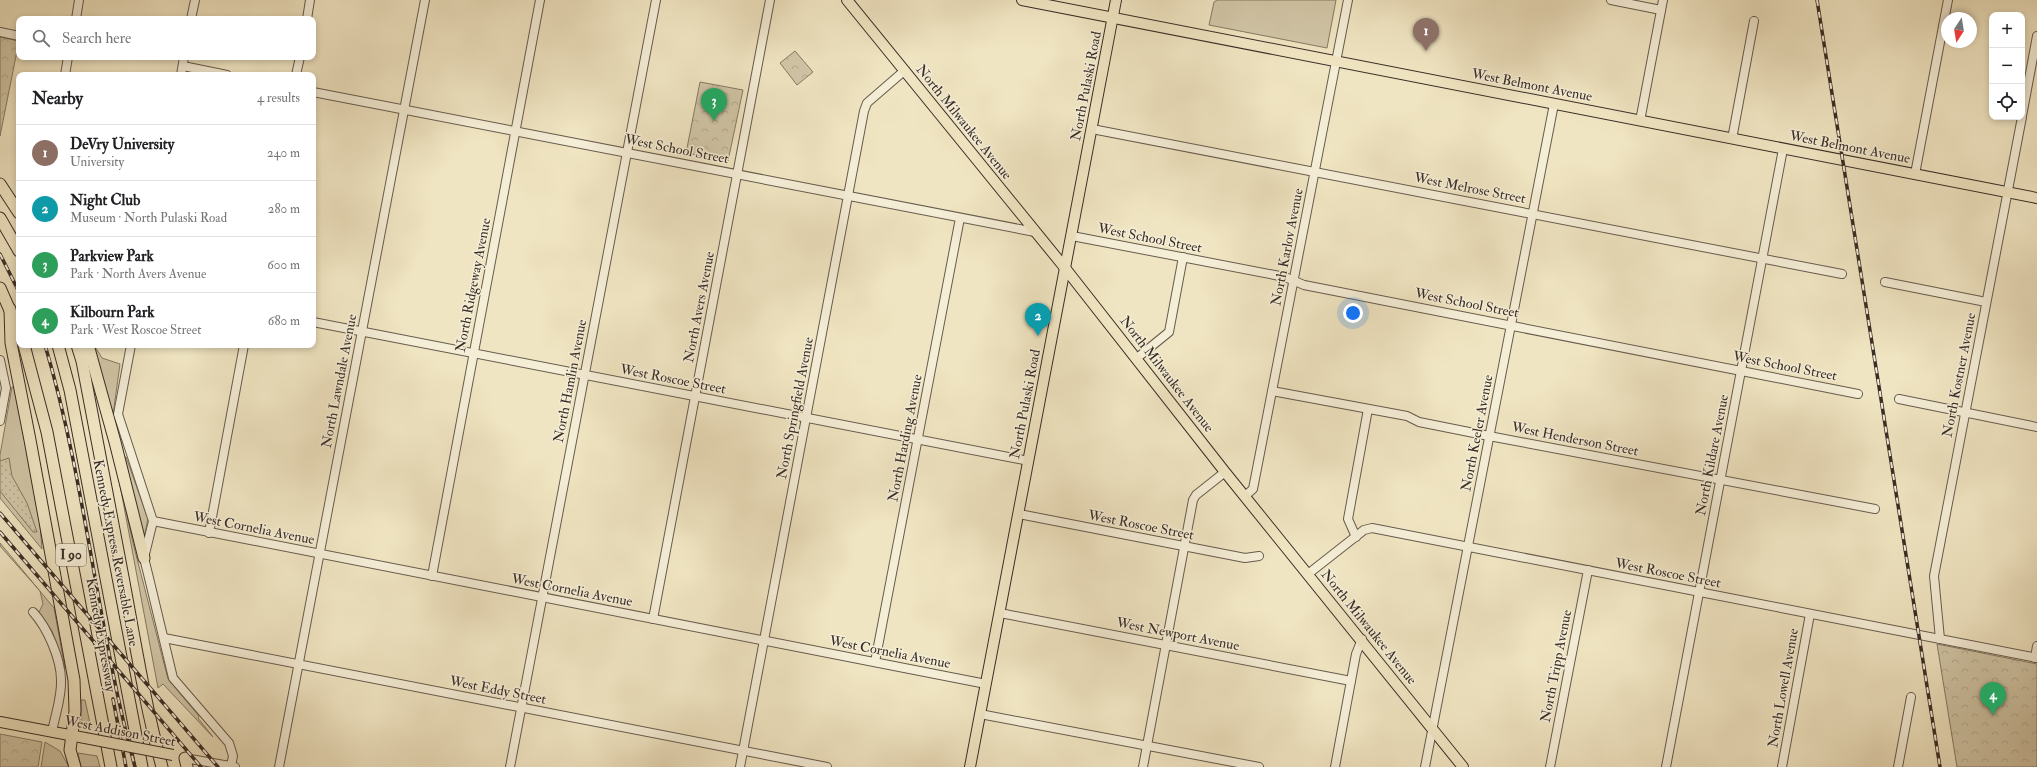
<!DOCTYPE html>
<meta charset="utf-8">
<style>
body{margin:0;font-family:"IM FELL Double Pica",serif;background:#f2f2f2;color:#202124}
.controls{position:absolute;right:12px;top:12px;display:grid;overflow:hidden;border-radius:8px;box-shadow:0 2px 6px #0003}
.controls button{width:36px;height:36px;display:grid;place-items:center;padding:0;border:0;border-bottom:1px solid #e0e0e0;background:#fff;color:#202124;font:20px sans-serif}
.compass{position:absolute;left:1941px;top:12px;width:36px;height:36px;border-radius:50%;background:#fff;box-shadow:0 2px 6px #0003;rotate:192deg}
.you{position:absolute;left:1353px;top:313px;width:14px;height:14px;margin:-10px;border:3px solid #fff;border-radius:50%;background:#1a73e8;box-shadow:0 0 0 6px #1a73e833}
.badge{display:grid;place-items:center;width:26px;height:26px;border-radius:50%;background:#db2777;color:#fff;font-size:13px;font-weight:700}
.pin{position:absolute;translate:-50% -33px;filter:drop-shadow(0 1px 2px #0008)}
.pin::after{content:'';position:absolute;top:21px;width:14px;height:12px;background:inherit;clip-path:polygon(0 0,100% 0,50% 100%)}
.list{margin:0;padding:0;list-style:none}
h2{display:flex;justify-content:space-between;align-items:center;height:52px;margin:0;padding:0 16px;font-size:17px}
h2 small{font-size:13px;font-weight:400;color:#757577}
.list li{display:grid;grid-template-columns:26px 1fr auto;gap:12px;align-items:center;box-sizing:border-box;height:56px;padding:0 16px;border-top:1px solid #e0e0e0}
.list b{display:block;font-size:15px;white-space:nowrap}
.list p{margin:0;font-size:13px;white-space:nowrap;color:#757577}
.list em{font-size:13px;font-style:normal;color:#757577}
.icon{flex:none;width:22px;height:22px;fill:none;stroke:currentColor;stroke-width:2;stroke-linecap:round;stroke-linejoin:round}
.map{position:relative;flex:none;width:2037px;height:767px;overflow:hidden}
.search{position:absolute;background:#fff;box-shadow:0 2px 6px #0003;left:16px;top:16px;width:300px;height:44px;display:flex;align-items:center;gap:10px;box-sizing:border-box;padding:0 14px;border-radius:8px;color:#757577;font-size:15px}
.panel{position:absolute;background:#fff;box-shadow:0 2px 6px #0003;left:16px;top:72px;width:300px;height:276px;border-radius:8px}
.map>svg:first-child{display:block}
</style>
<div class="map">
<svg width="2037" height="767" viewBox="0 0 2037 767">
<defs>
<pattern id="park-crowns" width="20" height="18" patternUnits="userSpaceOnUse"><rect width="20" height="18" fill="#d1c6a7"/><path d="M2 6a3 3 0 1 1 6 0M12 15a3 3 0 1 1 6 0" fill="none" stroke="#b4aa90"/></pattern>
<pattern id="garden-dots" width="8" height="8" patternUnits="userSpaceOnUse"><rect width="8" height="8" fill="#d1c6a7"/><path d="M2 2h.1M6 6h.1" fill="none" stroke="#b4aa90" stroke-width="1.8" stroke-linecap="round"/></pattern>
</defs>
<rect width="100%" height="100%" fill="#f0e5c2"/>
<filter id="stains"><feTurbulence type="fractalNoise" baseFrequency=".005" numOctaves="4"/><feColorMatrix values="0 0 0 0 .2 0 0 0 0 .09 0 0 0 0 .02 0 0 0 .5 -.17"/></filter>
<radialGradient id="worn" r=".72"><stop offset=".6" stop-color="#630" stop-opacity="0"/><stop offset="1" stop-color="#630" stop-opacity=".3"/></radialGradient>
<g fill="#d1c6a7" stroke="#857a66">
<path d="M1217,0H1336L1327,48L1209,25L1214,2Z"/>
<path d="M94,345L102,358L120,364L113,415Z"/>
<path d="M12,387H16L40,525L42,549L0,498V455Z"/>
<path d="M124,457H126L148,519L144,537Z"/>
<path d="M119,480L133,543L168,679L199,716L198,718L213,737L163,684L158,688Z"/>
<path d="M0,543L54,608L65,668L52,631L39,612L43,604L40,591L0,546Z"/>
<path d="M81,700H85L91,728L89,724L83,723L81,726Z"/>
<path d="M45,742L60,751L69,767H41Z"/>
<path d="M78,753L97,756L100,767H81Z"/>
</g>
<g fill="url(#park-crowns)" stroke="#857a66">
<path d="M0,37L19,41L0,136Z"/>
<path d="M795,51L813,72L797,85L780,63Z"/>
<path d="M700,82L743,90L728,161L686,153Z"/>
<path d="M1937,644L2037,664V767H1957Z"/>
<path d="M0,734L42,742L38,767H0Z"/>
</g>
<path fill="url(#garden-dots)" stroke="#857a66" d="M9,458L12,476L27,503L37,532H33L0,491V461Z"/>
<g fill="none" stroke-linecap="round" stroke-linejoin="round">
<g stroke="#675b4d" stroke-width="10">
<g id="minor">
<path d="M1611,0L1661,10"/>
<path d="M76,19L79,0"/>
<path d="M191,19L195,0"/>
<path d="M307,19L310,0"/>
<path d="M0,32L19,36"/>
<path d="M183,66L227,75"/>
<path d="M65,75L68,57"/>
<path d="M181,75L184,57"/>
<path d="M296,75L300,57"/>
<path d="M313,92L1035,232"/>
<path d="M2022,116L2037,36"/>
<path d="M1640,121L1663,0"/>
<path d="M1092,129L1842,274"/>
<path d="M1732,139L1754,21"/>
<path d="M1915,174L1948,0"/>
<path d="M1072,236L1285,277L1304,285L1858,394"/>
<path d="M1885,282L1986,302"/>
<path d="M313,322L1029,461"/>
<path d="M131,345L118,414L153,521L144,558L149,578L173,678L229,743L233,756L231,766"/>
<path d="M1137,358L1169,332L1183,257"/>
<path d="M0,360L6,388L0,421"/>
<path d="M1272,391L1407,416L1419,422L1489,436L1875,509"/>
<path d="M1899,399L2037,427"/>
<path d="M1245,496L1253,489L1348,0"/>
<path d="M1019,514L1245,558L1259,556"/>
<path d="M153,521L986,684"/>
<path d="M209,533L244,345"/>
<path d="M1356,537L1348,519L1368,409"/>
<path d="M1308,574L1364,530L1372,528L2037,658"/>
<path d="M432,576L540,0"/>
<path d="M33,612C47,627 61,659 61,680C62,697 55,715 52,732"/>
<path d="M1000,613L1351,681"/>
<path d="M653,619L770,0"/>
<path d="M164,638L827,767"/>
<path d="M1940,639L1934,576L2022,117"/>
<path d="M2035,658L2037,646"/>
<path d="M875,662L960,218"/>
<path d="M980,714L1259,767"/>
<path d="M185,758L235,767"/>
<path d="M279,767L425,0"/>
<path d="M510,767L656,0"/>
<path d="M740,767L864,111L867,103L904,71"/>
<path d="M1143,767L1193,500L1196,495L1225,472"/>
<path d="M1335,767L1356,654L1362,639"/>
<path d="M1425,767L1554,104"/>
<path d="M1550,767L1588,570"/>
<path d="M1666,767L1783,149"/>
<path d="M1782,767L1810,614"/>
<path d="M1898,767L1911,697"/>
</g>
</g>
<g stroke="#392d26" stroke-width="12">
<g id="major">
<path d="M847,0L1065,268L1225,472L1463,767"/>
<path d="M1022,0L2037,198"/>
<path d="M0,722L85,738"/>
<path d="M970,767L1116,0"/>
</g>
</g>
<g stroke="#392d26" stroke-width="13">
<g id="highway">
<path d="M0,184L19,213"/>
<path d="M0,218L19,251"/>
<path d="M0,288L19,331"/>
<path d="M10,309L11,343L30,440L74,680L75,711L70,750L75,767"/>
<path d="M24,345L47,432L111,767"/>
<path d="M58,345L70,390L142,767"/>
<path d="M77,345L82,361C96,433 110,505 123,577C135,641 145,705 162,767"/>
<path d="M88,345L115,442L144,558"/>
<path d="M185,758L187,767"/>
</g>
</g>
<use href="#minor" stroke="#f5eed7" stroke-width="8"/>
<use href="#major" stroke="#f0e5c2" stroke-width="10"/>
<use href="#highway" stroke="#f0e5c2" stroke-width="11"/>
<g stroke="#392d26" stroke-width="3.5">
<g id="rail">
<path d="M1817,0L1940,767"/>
<path d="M0,254L19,292"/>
<path d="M45,345C86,483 97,628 135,767"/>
<path d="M0,513L218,767"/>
<path d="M0,532L201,767"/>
<path d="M113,699L126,767"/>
</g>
</g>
<use href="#rail" stroke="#f5eed7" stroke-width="2" stroke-dasharray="6" stroke-linecap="butt"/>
<g stroke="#392d26" stroke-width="12" stroke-linecap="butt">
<path id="major-bridge" d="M85,738L173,755"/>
</g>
<use href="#major-bridge" stroke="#f0e5c2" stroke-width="10"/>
</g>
<g text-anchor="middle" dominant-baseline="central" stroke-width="3" stroke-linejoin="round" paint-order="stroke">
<rect fill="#f5eed7" stroke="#71675b" stroke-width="1" x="56" y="544" width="30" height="22" rx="3"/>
<g font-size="13" font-weight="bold" fill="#392d26">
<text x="71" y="555">I 90</text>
</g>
<g font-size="14" fill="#392d26" stroke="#f5eed7">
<text transform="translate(1532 85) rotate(11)">West Belmont Avenue</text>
<text transform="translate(1086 86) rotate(-79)">North Pulaski Road</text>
<text transform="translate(964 122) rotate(51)">North Milwaukee Avenue</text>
<text transform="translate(1850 147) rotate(11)">West Belmont Avenue</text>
<text transform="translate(677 149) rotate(11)">West School Street</text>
<text transform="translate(1470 188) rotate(11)">West Melrose Street</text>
<text transform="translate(1150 238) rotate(11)">West School Street</text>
<text transform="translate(1287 247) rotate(-79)">North Karlov Avenue</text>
<text transform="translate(473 285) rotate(-79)">North Ridgeway Avenue</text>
<text transform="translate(1467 303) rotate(11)">West School Street</text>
<text transform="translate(699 307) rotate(-79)">North Avers Avenue</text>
<text transform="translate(1785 366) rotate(11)">West School Street</text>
<text transform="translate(1167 374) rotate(52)">North Milwaukee Avenue</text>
<text transform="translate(1959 375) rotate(-79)">North Kostner Avenue</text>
<text transform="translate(673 379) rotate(11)">West Roscoe Street</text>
<text transform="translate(339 381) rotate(-79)">North Lawndale Avenue</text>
<text transform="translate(570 381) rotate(-79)">North Hamlin Avenue</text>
<text transform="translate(1025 404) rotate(-79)">North Pulaski Road</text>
<text transform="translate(795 408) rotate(-79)">North Springfield Avenue</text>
<text transform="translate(1477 433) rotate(-79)">North Keeler Avenue</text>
<text transform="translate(905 438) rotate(-79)">North Harding Avenue</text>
<text transform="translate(1575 439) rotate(11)">West Henderson Street</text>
<text transform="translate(1712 455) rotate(-79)">North Kildare Avenue</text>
<text transform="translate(1141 525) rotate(11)">West Roscoe Street</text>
<text transform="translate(254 528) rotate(11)">West Cornelia Avenue</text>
<text transform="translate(116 553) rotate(79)">Kennedy Express Reversable Lane</text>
<text transform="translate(1668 573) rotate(11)">West Roscoe Street</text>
<text transform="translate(572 590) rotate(11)">West Cornelia Avenue</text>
<text transform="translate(1369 627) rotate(51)">North Milwaukee Avenue</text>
<text transform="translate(1178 634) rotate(11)">West Newport Avenue</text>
<text transform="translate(101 635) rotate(80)">Kennedy Expressway</text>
<text transform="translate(890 652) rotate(11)">West Cornelia Avenue</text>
<text transform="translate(1556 666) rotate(-79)">North Tripp Avenue</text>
<text transform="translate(1783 688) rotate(-80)">North Lowell Avenue</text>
<text transform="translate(498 690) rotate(11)">West Eddy Street</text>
<text transform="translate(120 731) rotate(11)">West Addison Street</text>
</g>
</g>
<rect width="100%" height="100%" filter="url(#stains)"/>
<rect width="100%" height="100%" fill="url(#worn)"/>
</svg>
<div class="controls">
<button>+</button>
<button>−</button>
<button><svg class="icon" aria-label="locate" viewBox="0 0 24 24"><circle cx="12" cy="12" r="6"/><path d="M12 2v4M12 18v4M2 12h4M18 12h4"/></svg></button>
</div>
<svg class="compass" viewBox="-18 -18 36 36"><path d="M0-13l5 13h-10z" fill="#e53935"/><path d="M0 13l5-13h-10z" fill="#757577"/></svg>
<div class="you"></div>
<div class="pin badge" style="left:1426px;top:51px;background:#8d6e63">1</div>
<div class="pin badge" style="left:1038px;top:336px;background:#0f9aa8">2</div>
<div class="pin badge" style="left:714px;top:121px;background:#2e9e5b">3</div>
<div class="pin badge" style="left:1993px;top:715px;background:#2e9e5b">4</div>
<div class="search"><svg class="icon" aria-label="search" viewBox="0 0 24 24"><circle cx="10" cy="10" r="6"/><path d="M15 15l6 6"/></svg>Search here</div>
<section class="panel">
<h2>Nearby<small>4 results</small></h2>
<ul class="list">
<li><span class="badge" style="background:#8d6e63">1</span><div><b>DeVry University</b><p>University</p></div><em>240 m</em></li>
<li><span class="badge" style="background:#0f9aa8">2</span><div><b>Night Club</b><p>Museum · North Pulaski Road</p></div><em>280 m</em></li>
<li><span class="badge" style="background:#2e9e5b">3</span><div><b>Parkview Park</b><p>Park · North Avers Avenue</p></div><em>600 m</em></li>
<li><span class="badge" style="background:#2e9e5b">4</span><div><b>Kilbourn Park</b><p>Park · West Roscoe Street</p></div><em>680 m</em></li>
</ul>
</section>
</div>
